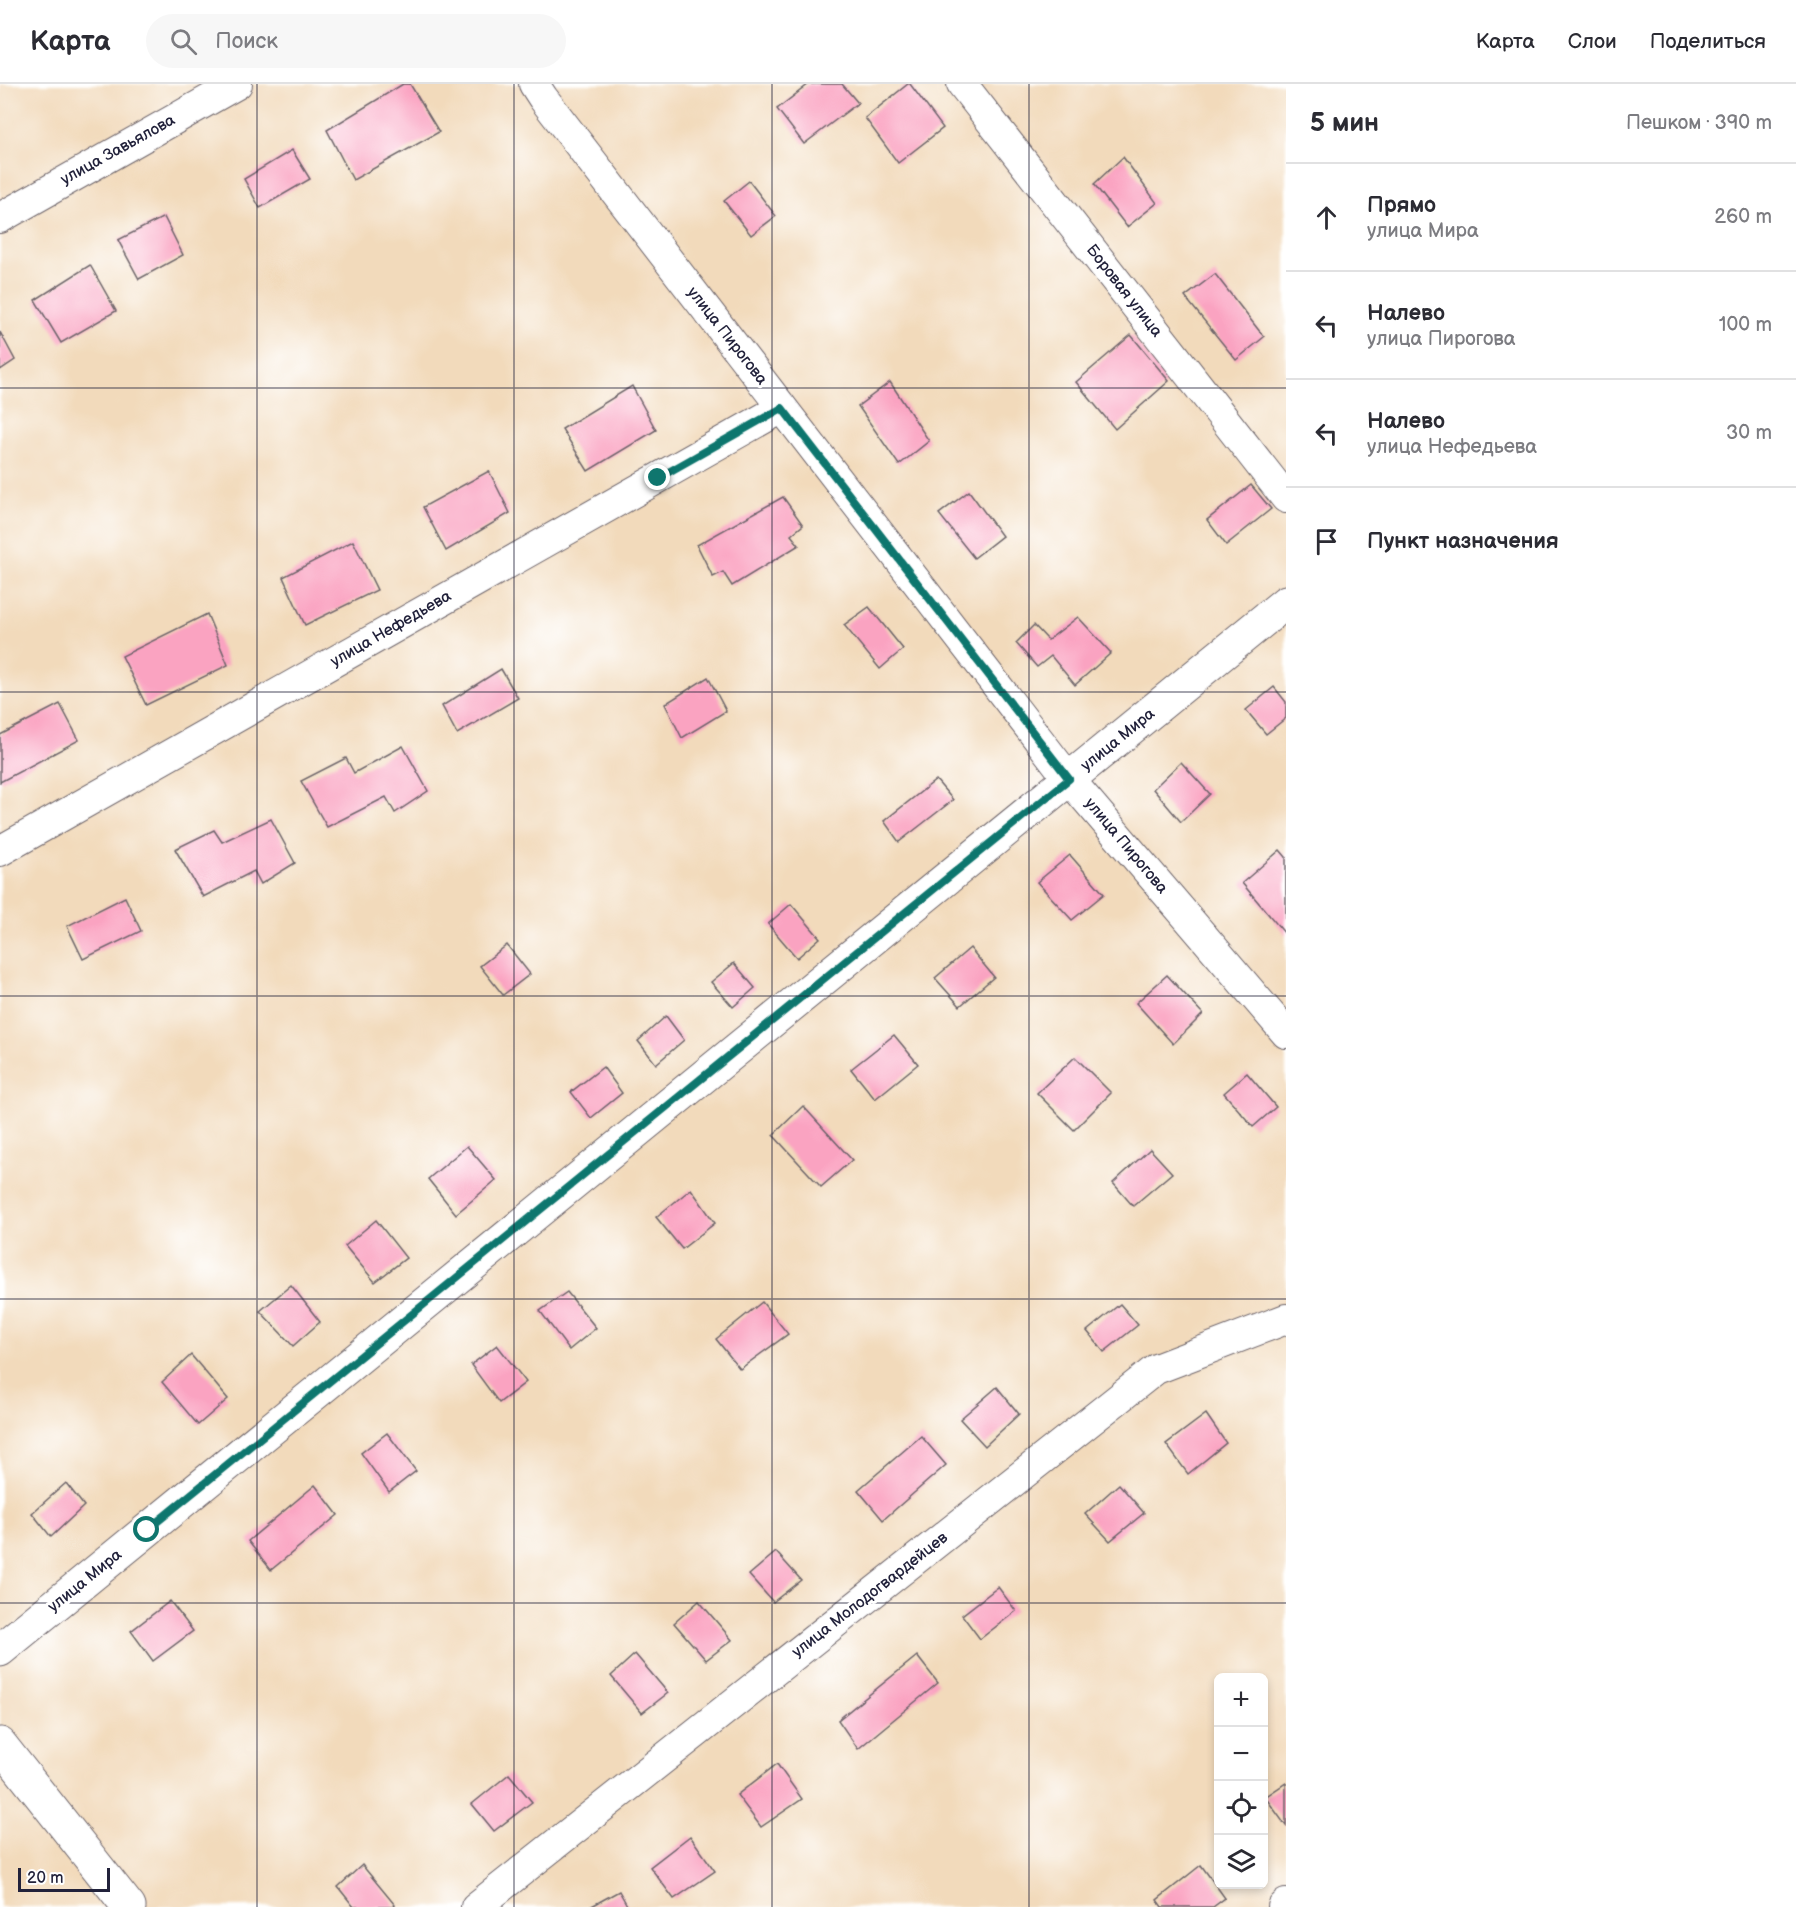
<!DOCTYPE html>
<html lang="ru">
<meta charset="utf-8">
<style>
body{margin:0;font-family:"Balsamiq Sans",sans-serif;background:#f7f7f7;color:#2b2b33}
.controls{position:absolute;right:18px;bottom:18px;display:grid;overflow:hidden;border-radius:9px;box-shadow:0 3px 9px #0003}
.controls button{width:54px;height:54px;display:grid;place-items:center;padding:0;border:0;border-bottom:2px solid #e1e1e2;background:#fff;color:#2b2b33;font:30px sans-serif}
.scale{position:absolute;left:18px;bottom:15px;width:92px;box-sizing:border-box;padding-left:6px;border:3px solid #22223b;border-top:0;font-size:16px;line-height:21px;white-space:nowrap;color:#22223b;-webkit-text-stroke:4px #fff;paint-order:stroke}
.stop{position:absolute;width:18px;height:18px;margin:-14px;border:4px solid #0f766e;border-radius:50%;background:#fff}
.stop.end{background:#0f766e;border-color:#fff;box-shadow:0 2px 6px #0008}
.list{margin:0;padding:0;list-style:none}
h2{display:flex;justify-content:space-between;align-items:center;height:78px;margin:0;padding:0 24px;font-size:26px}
h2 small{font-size:20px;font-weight:400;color:#7c7c81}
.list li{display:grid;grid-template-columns:39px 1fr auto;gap:18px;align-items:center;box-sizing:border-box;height:108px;padding:0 24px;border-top:2px solid #e1e1e2}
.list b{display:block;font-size:22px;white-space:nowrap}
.list p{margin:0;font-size:20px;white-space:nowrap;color:#7c7c81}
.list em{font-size:20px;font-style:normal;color:#7c7c81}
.icon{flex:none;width:33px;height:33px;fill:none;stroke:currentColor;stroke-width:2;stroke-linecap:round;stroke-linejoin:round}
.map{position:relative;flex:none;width:1286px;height:1823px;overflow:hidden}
header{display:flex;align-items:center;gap:36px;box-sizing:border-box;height:84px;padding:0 30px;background:#fff;border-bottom:2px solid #e1e1e2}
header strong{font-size:28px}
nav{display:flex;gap:33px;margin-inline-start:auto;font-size:21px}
.search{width:420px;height:54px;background:#f7f7f7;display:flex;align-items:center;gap:15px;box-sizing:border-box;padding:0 21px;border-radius:33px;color:#7c7c81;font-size:22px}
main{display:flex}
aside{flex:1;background:#fff}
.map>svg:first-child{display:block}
</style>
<header>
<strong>Карта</strong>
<div class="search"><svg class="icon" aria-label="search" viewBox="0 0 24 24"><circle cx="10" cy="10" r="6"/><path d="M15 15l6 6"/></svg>Поиск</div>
<nav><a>Карта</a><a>Слои</a><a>Поделиться</a></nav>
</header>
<main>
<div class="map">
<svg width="1286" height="1823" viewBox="0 0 1286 1823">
<rect width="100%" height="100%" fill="#fff"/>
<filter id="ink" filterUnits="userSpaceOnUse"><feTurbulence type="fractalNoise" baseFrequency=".0167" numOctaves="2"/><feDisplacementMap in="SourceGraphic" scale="12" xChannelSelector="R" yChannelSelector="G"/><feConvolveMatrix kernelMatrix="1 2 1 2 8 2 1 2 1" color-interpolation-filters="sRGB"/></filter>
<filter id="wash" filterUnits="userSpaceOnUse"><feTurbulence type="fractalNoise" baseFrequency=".008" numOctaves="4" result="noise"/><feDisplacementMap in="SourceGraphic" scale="24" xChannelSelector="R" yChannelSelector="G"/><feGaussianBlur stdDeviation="1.35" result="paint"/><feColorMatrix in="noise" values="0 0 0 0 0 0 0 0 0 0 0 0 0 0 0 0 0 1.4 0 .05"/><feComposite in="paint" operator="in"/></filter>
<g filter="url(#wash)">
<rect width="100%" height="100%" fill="#f2dabb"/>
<g id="blocks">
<g fill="#faa3c1">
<path d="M403,0H410L439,48L353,96L327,46Z"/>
<path d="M809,0H842L858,19L804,60L777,25Z"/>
<path d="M908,0H910L943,44L898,79L865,34Z"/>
<path d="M292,66L310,95L260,124L244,95Z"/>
<path d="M1123,73L1157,119L1127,143L1094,100Z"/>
<path d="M749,97L776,132L751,151L724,117Z"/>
<path d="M164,133L183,171L139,195L118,156Z"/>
<path d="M90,181L116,227L61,259L35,216Z"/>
<path d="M1215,190L1264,253L1236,276L1185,213Z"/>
<path d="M0,248L15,276L0,286Z"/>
<path d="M1131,251L1169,297L1115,345L1076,298Z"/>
<path d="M890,298L929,357L899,381L858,322Z"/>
<path d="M632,302L656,346L588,387L562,345Z"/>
<path d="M489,387L510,429L446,467L423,423Z"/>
<path d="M1251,401L1271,425L1226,461L1207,436Z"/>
<path d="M969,407L1002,452L974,474L939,430Z"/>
<path d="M783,413L803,441L791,451L799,461L732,502L723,488L713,493L697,461Z"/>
<path d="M353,457L377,506L305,541L283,493Z"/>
<path d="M869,523L903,565L880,585L844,541Z"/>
<path d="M207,530L228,581L146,621L122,572Z"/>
<path d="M1078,533L1111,569L1075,601L1051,572L1037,583L1016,559L1034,541L1048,556Z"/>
<path d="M501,585L518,614L457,650L442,622Z"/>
<path d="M708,593L726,627L682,654L665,620Z"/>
<path d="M1274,603L1286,618V634L1266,650L1246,626Z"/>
<path d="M60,620L79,656L0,698V651Z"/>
<path d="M403,662L428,707L395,729L386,713L327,743L301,697L346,674L354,689Z"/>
<path d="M1181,678L1210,710L1181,738L1153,705Z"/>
<path d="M936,696L953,716L899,758L884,737Z"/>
<path d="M271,735L295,779L261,800L254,787L203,813L175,765L214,746L222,758Z"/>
<path d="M1280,766L1286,773V851L1242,799Z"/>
<path d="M1070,771L1104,810L1072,836L1037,798Z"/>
<path d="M125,813L141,847L83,875L67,842Z"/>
<path d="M791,820L820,854L797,874L768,840Z"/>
<path d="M507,861L530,890L503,911L480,882Z"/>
<path d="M970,864L994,893L960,922L935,894Z"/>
<path d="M734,879L755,904L733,923L711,898Z"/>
<path d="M1167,891L1203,930L1173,960L1136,919Z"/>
<path d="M666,932L684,956L656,980L638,957Z"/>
<path d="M894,951L918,980L875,1015L851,985Z"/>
<path d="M1075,973L1111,1009L1074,1046L1037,1009Z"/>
<path d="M603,983L622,1009L591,1034L571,1008Z"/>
<path d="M1247,989L1276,1023L1253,1043L1224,1009Z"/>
<path d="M803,1022L852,1076L821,1103L773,1051Z"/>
<path d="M467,1062L496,1096L456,1130L428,1095Z"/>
<path d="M1150,1065L1172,1089L1133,1122L1113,1099Z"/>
<path d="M691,1105L715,1139L682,1165L656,1133Z"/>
<path d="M376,1136L406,1174L375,1198L345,1162Z"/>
<path d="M291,1201L320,1238L293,1262L260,1227Z"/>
<path d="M567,1208L596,1244L569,1266L540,1227Z"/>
<path d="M762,1218L788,1250L740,1285L716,1255Z"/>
<path d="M1120,1220L1138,1241L1104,1268L1087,1247Z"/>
<path d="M497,1261L526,1298L499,1319L471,1281Z"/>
<path d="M191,1271L228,1315L198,1341L162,1298Z"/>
<path d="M997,1303L1019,1330L985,1362L960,1335Z"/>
<path d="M1206,1330L1226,1359L1188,1390L1166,1360Z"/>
<path d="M387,1349L416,1387L389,1408L361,1369Z"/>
<path d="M921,1352L946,1381L883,1436L858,1406Z"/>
<path d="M66,1399L84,1422L51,1453L32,1429Z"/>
<path d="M1119,1400L1144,1429L1110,1457L1085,1430Z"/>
<path d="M315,1401L338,1431L271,1486L248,1457Z"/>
<path d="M776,1468L801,1496L773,1518L749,1491Z"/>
<path d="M998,1503L1016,1527L980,1555L962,1531Z"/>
<path d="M170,1517L193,1547L153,1577L131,1547Z"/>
<path d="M699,1517L732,1556L706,1576L674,1539Z"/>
<path d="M635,1570L668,1609L642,1629L611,1592Z"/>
<path d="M917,1572L938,1599L858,1665L838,1636Z"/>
<path d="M777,1680L802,1715L761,1743L737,1711Z"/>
<path d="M509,1690L532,1718L494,1747L472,1720Z"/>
<path d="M1286,1699V1742L1265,1713Z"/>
<path d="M690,1752L715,1787L674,1815L650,1783Z"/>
<path d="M362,1781L395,1821L392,1823H354L338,1803Z"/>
<path d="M1201,1781L1225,1814L1213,1823H1162L1157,1816Z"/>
<path d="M619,1807L628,1823H590Z"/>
</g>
</g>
</g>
<g filter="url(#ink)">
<use href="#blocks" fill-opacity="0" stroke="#6b6268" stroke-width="1.5"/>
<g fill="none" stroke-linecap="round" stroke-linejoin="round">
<g stroke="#6b6268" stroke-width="32">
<g id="minor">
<path d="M534,0L543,14L1069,695L1286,949"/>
<path d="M962,0L1286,414"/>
<path d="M0,134L237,0"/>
<path d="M0,767L782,324"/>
<path d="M476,1823L1156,1285L1286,1235"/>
<path d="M1283,1823L1286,1820"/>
</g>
</g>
<g stroke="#6b6268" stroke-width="35">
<g id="tertiary">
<path d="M0,1566L1286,518"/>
<path d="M0,1660L129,1823"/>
</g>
</g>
<use href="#minor" stroke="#fff" stroke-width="30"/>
<use href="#tertiary" stroke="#fff" stroke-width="33"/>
</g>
</g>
<g fill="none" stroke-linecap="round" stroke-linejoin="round" filter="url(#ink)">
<path stroke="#0f766e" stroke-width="8" d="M147,1446L1069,695L782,324L658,394"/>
</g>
<path fill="none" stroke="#22223b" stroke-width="1.5" stroke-opacity="0.55" d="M257,0V1823M514,0V1823M772,0V1823M1029,0V1823M0,304H1286M0,608H1286M0,912H1286M0,1215H1286M0,1519H1286"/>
<g text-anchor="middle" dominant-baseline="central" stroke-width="6" stroke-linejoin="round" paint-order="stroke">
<g font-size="16" fill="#22223b" stroke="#fff">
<text transform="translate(118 66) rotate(-29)">улица Завьялова</text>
<text transform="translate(1124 207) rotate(52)">Боровая улица</text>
<text transform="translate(727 252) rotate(52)">улица Пирогова</text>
<text transform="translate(391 545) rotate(-30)">улица Нефедьева</text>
<text transform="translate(1118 656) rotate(-39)">улица Мира</text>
<text transform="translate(1126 762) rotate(50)">улица Пирогова</text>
<text transform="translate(85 1497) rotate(-39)">улица Мира</text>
<text transform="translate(870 1511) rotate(-38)">улица Молодогвардейцев</text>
</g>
</g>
</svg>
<div class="controls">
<button>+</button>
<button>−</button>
<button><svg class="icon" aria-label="locate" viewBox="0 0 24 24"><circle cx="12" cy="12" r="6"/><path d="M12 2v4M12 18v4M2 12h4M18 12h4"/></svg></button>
<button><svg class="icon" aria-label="layers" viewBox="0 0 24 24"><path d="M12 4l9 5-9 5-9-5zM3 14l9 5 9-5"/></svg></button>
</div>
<div class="scale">20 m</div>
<div class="stop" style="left:147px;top:1446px"></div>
<div class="stop end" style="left:658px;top:394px"></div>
</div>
<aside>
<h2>5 мин<small>Пешком · 390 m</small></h2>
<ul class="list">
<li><svg class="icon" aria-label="ahead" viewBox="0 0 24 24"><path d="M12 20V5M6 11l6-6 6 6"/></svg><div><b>Прямо</b><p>улица Мира</p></div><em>260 m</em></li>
<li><svg class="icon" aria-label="left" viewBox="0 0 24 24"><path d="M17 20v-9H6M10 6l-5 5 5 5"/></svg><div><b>Налево</b><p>улица Пирогова</p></div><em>100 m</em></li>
<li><svg class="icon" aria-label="left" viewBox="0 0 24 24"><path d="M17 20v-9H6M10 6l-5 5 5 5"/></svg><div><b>Налево</b><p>улица Нефедьева</p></div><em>30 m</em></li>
<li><svg class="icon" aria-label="arrive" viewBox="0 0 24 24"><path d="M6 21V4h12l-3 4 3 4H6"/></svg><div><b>Пункт назначения</b></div></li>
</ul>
</aside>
</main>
